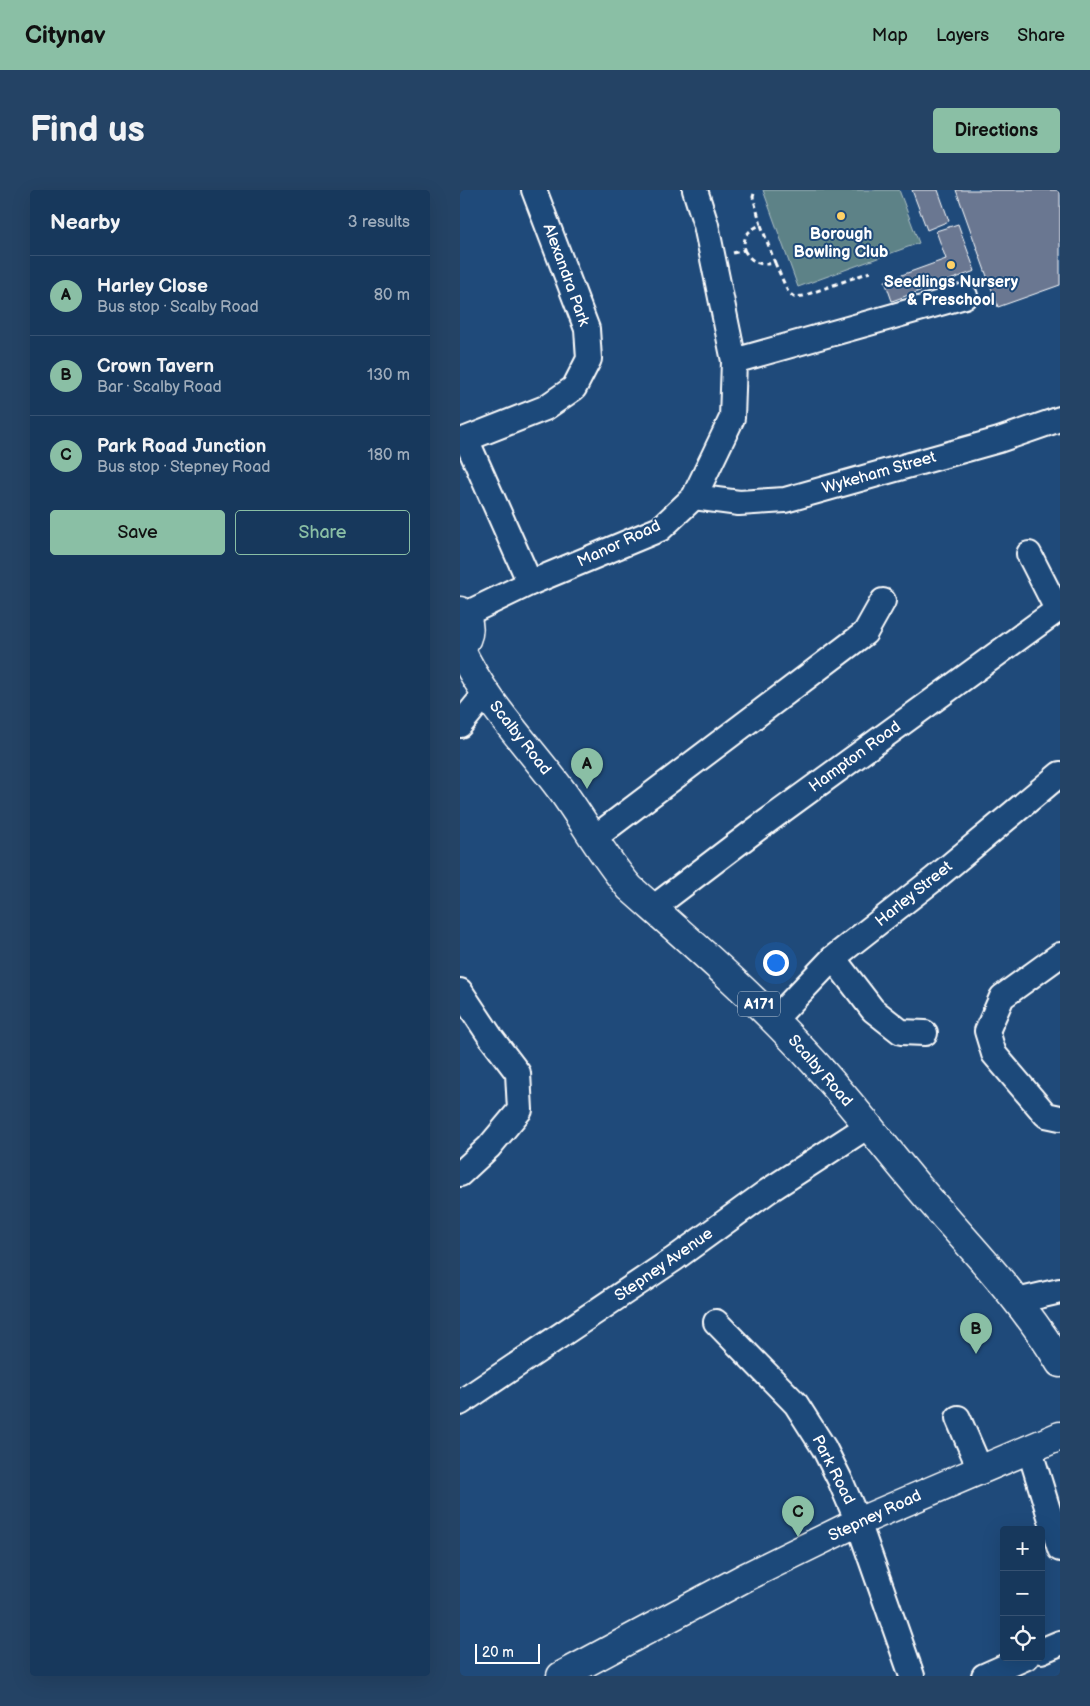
<!DOCTYPE html>
<meta charset="utf-8">
<style>
body{margin:0;font-family:"Balsamiq Sans",sans-serif;background:#244365;color:#f1f3f6}
.controls{position:absolute;right:15px;bottom:15px;display:grid;overflow:hidden;border-radius:5px;box-shadow:0 5px 20px #0002}
.controls button{width:45px;height:45px;display:grid;place-items:center;padding:0;border:0;border-bottom:1px solid #365272;background:#17385c;color:#f1f3f6;font:25px sans-serif}
.scale{position:absolute;left:15px;bottom:12px;width:65px;box-sizing:border-box;padding-left:5px;border:2px solid #fff;border-top:0;font-size:14px;line-height:18px;white-space:nowrap;color:#fff;-webkit-text-stroke:4px #1f4a7a;paint-order:stroke}
.you{position:absolute;left:315px;top:772px;width:18px;height:18px;margin:-12px;border:4px solid #fff;border-radius:50%;background:#1a73e8;box-shadow:0 0 0 8px #1a73e833}
.badge{display:grid;place-items:center;width:32px;height:32px;border-radius:50%;background:#8abfa5;color:#111;font-size:16px;font-weight:700}
.pin{position:absolute;translate:-50% -41px;filter:drop-shadow(0 1px 2px #0008)}
.pin::after{content:'';position:absolute;top:26px;width:18px;height:15px;background:inherit;clip-path:polygon(0 0,100% 0,50% 100%)}
.list{margin:0;padding:0;list-style:none}
h2{display:flex;justify-content:space-between;align-items:center;height:65px;margin:0;padding:0 20px;font-size:21px}
h2 small{font-size:16px;font-weight:400;color:#9eacbb}
.list li{display:grid;grid-template-columns:32px 1fr auto;gap:15px;align-items:center;box-sizing:border-box;height:80px;padding:0 20px;border-top:1px solid #365272}
.list b{display:block;font-size:19px;white-space:nowrap}
.list p{margin:0;font-size:16px;white-space:nowrap;color:#9eacbb}
.list em{font-size:16px;font-style:normal;color:#9eacbb}
.actions{display:flex;gap:10px;padding:15px 20px}
.actions a{flex:1;padding:11px 0;border:1px solid #8abfa5;border-radius:5px;text-align:center;font-size:18px;color:#8abfa5}
.actions .main{background:#8abfa5;color:#111}
.icon{flex:none;width:28px;height:28px;fill:none;stroke:currentColor;stroke-width:2;stroke-linecap:round;stroke-linejoin:round}
.map{position:relative;flex:none;width:600px;height:1486px;overflow:hidden;border-radius:5px}
header{display:flex;align-items:center;gap:30px;box-sizing:border-box;height:70px;padding:0 25px;background:#8abfa5;color:#111}
header strong{font-size:24px}
nav{display:flex;gap:28px;margin-inline-start:auto;font-size:18px}
.intro{display:flex;align-items:center;justify-content:space-between;box-sizing:border-box;height:120px;padding:0 30px}
h1{margin:0;font-size:35px}
.button{padding:12px 22px;border-radius:5px;background:#8abfa5;color:#111;font-size:18px;font-weight:700}
main{display:flex;gap:30px;padding:0 30px}
aside{flex:1;background:#17385c;border-radius:5px;box-shadow:0 5px 20px #0002}
.map>svg:first-child{display:block}
</style>
<header>
<strong>Citynav</strong>
<nav><a>Map</a><a>Layers</a><a>Share</a></nav>
</header>
<div class="intro"><h1>Find us</h1><a class="button">Directions</a></div>
<main>
<aside>
<h2>Nearby<small>3 results</small></h2>
<ul class="list">
<li><span class="badge">A</span><div><b>Harley Close</b><p>Bus stop · Scalby Road</p></div><em>80 m</em></li>
<li><span class="badge">B</span><div><b>Crown Tavern</b><p>Bar · Scalby Road</p></div><em>130 m</em></li>
<li><span class="badge">C</span><div><b>Park Road Junction</b><p>Bus stop · Stepney Road</p></div><em>180 m</em></li>
</ul>
<div class="actions"><a class="main">Save</a><a>Share</a></div>
</aside>
<div class="map">
<svg width="600" height="1486" viewBox="0 0 600 1486">
<rect width="100%" height="100%" fill="#1f4a7a"/>
<filter id="ink" filterUnits="userSpaceOnUse"><feTurbulence type="fractalNoise" baseFrequency=".02" numOctaves="2"/><feDisplacementMap in="SourceGraphic" scale="10" xChannelSelector="R" yChannelSelector="G"/><feConvolveMatrix kernelMatrix="1 2 1 2 8 2 1 2 1" color-interpolation-filters="sRGB"/></filter>
<g filter="url(#ink)">
<path fill="#5d8287" stroke="#aec0c3" d="M303,0H439L459,53L338,97Z"/>
<g fill="#6b7791" stroke="#fff">
<path d="M452,0H478L489,31L467,40Z"/>
<path d="M496,0H600V95L538,117Z"/>
<path d="M498,34L515,81L432,111L425,91L486,69L476,41Z"/>
</g>
<g fill="none" stroke-linecap="round" stroke-linejoin="round">
<g stroke="#fff" stroke-width="28">
<g id="minor">
<path d="M274,171L505,106"/>
<path d="M234,307L279,313L325,310L539,250L600,229"/>
<path d="M569,364L597,419"/>
<path d="M70,393L6,249L85,218L114,198L129,169L127,139L74,0"/>
<path d="M6,426L12,421L70,393L200,339L234,307L272,228L274,171L246,35L235,0"/>
<path d="M0,535L26,503"/>
<path d="M134,648L405,443L423,411"/>
<path d="M193,718L298,638L600,418"/>
<path d="M600,765L542,807L527,841L534,864L586,925L600,928"/>
<path d="M373,768L413,820L441,842L465,843"/>
<path d="M0,801L32,849L58,883L60,920L29,957L0,984"/>
<path d="M314,830L373,768L474,689L600,584"/>
<path d="M557,1111L600,1101"/>
<path d="M256,1132L336,1214L364,1258L380,1290L398,1332L452,1486"/>
<path d="M0,1213L214,1069L308,1001L408,936"/>
<path d="M498,1228L520,1279"/>
<path d="M569,1258L600,1359"/>
<path d="M581,1461L600,1453"/>
<path d="M524,1486L567,1467"/>
</g>
</g>
<g stroke="#fff" stroke-width="31">
<g id="highway">
<path d="M0,421C12,432 11,446 0,458"/>
<path d="M0,458C24,511 67,554 102,601C125,633 144,668 170,698C232,753 295,807 351,869C392,913 428,962 468,1008C514,1061 564,1112 600,1173"/>
<path d="M101,1486L286,1387L398,1332L600,1246"/>
</g>
</g>
<g stroke="#fff" stroke-width="3" stroke-dasharray="5 4" stroke-linecap="butt">
<path d="M301,35L315,73"/>
<path d="M284,60C292,73 300,76 315,73L328,102L334,107L343,106L410,82"/>
<path d="M273,63L284,60C283,46 288,40 301,35L293,7L295,0"/>
</g>
<use href="#minor" stroke="#1f4a7a" stroke-width="24"/>
<use href="#highway" stroke="#1f4a7a" stroke-width="28"/>
</g>
</g>
<g fill="#ffd166" stroke="#1f4a7a" stroke-width="2">
<circle cx="381" cy="26" r="5"/>
<circle cx="491" cy="75" r="5"/>
</g>
<g text-anchor="middle" dominant-baseline="central" stroke-width="4" stroke-linejoin="round" paint-order="stroke">
<rect fill="#1f4a7a" stroke="#bcc9d7" stroke-width="1" x="278" y="801.5" width="42" height="25" rx="4"/>
<g font-size="15" font-weight="bold" fill="#fff">
<text x="299" y="814">A171</text>
</g>
<g font-size="16" font-weight="bold" fill="#fff" stroke="#1f4a7a">
<text x="381" y="44">Borough<tspan x="381" dy="18">Bowling Club</tspan></text>
<text x="491" y="92">Seedlings Nursery<tspan x="491" dy="18">&amp; Preschool</tspan></text>
</g>
<g font-size="16" fill="#fff" stroke="#1f4a7a">
<text transform="translate(106 85) rotate(70)">Alexandra Park</text>
<text transform="translate(419 283) rotate(-16)">Wykeham Street</text>
<text transform="translate(159 354) rotate(-25)">Manor Road</text>
<text transform="translate(60 548) rotate(52)">Scalby Road</text>
<text transform="translate(395 567) rotate(-36)">Hampton Road</text>
<text transform="translate(454 704) rotate(-39)">Harley Street</text>
<text transform="translate(360 881) rotate(49)">Scalby Road</text>
<text transform="translate(204 1075) rotate(-35)">Stepney Avenue</text>
<text transform="translate(373 1280) rotate(63)">Park Road</text>
<text transform="translate(415 1326) rotate(-25)">Stepney Road</text>
</g>
</g>
</svg>
<div class="controls">
<button>+</button>
<button>−</button>
<button><svg class="icon" aria-label="locate" viewBox="0 0 24 24"><circle cx="12" cy="12" r="6"/><path d="M12 2v4M12 18v4M2 12h4M18 12h4"/></svg></button>
</div>
<div class="scale">20 m</div>
<div class="you"></div>
<div class="pin badge" style="left:127px;top:599px">A</div>
<div class="pin badge" style="left:516px;top:1164px">B</div>
<div class="pin badge" style="left:338px;top:1347px">C</div>
</div>
</main>
